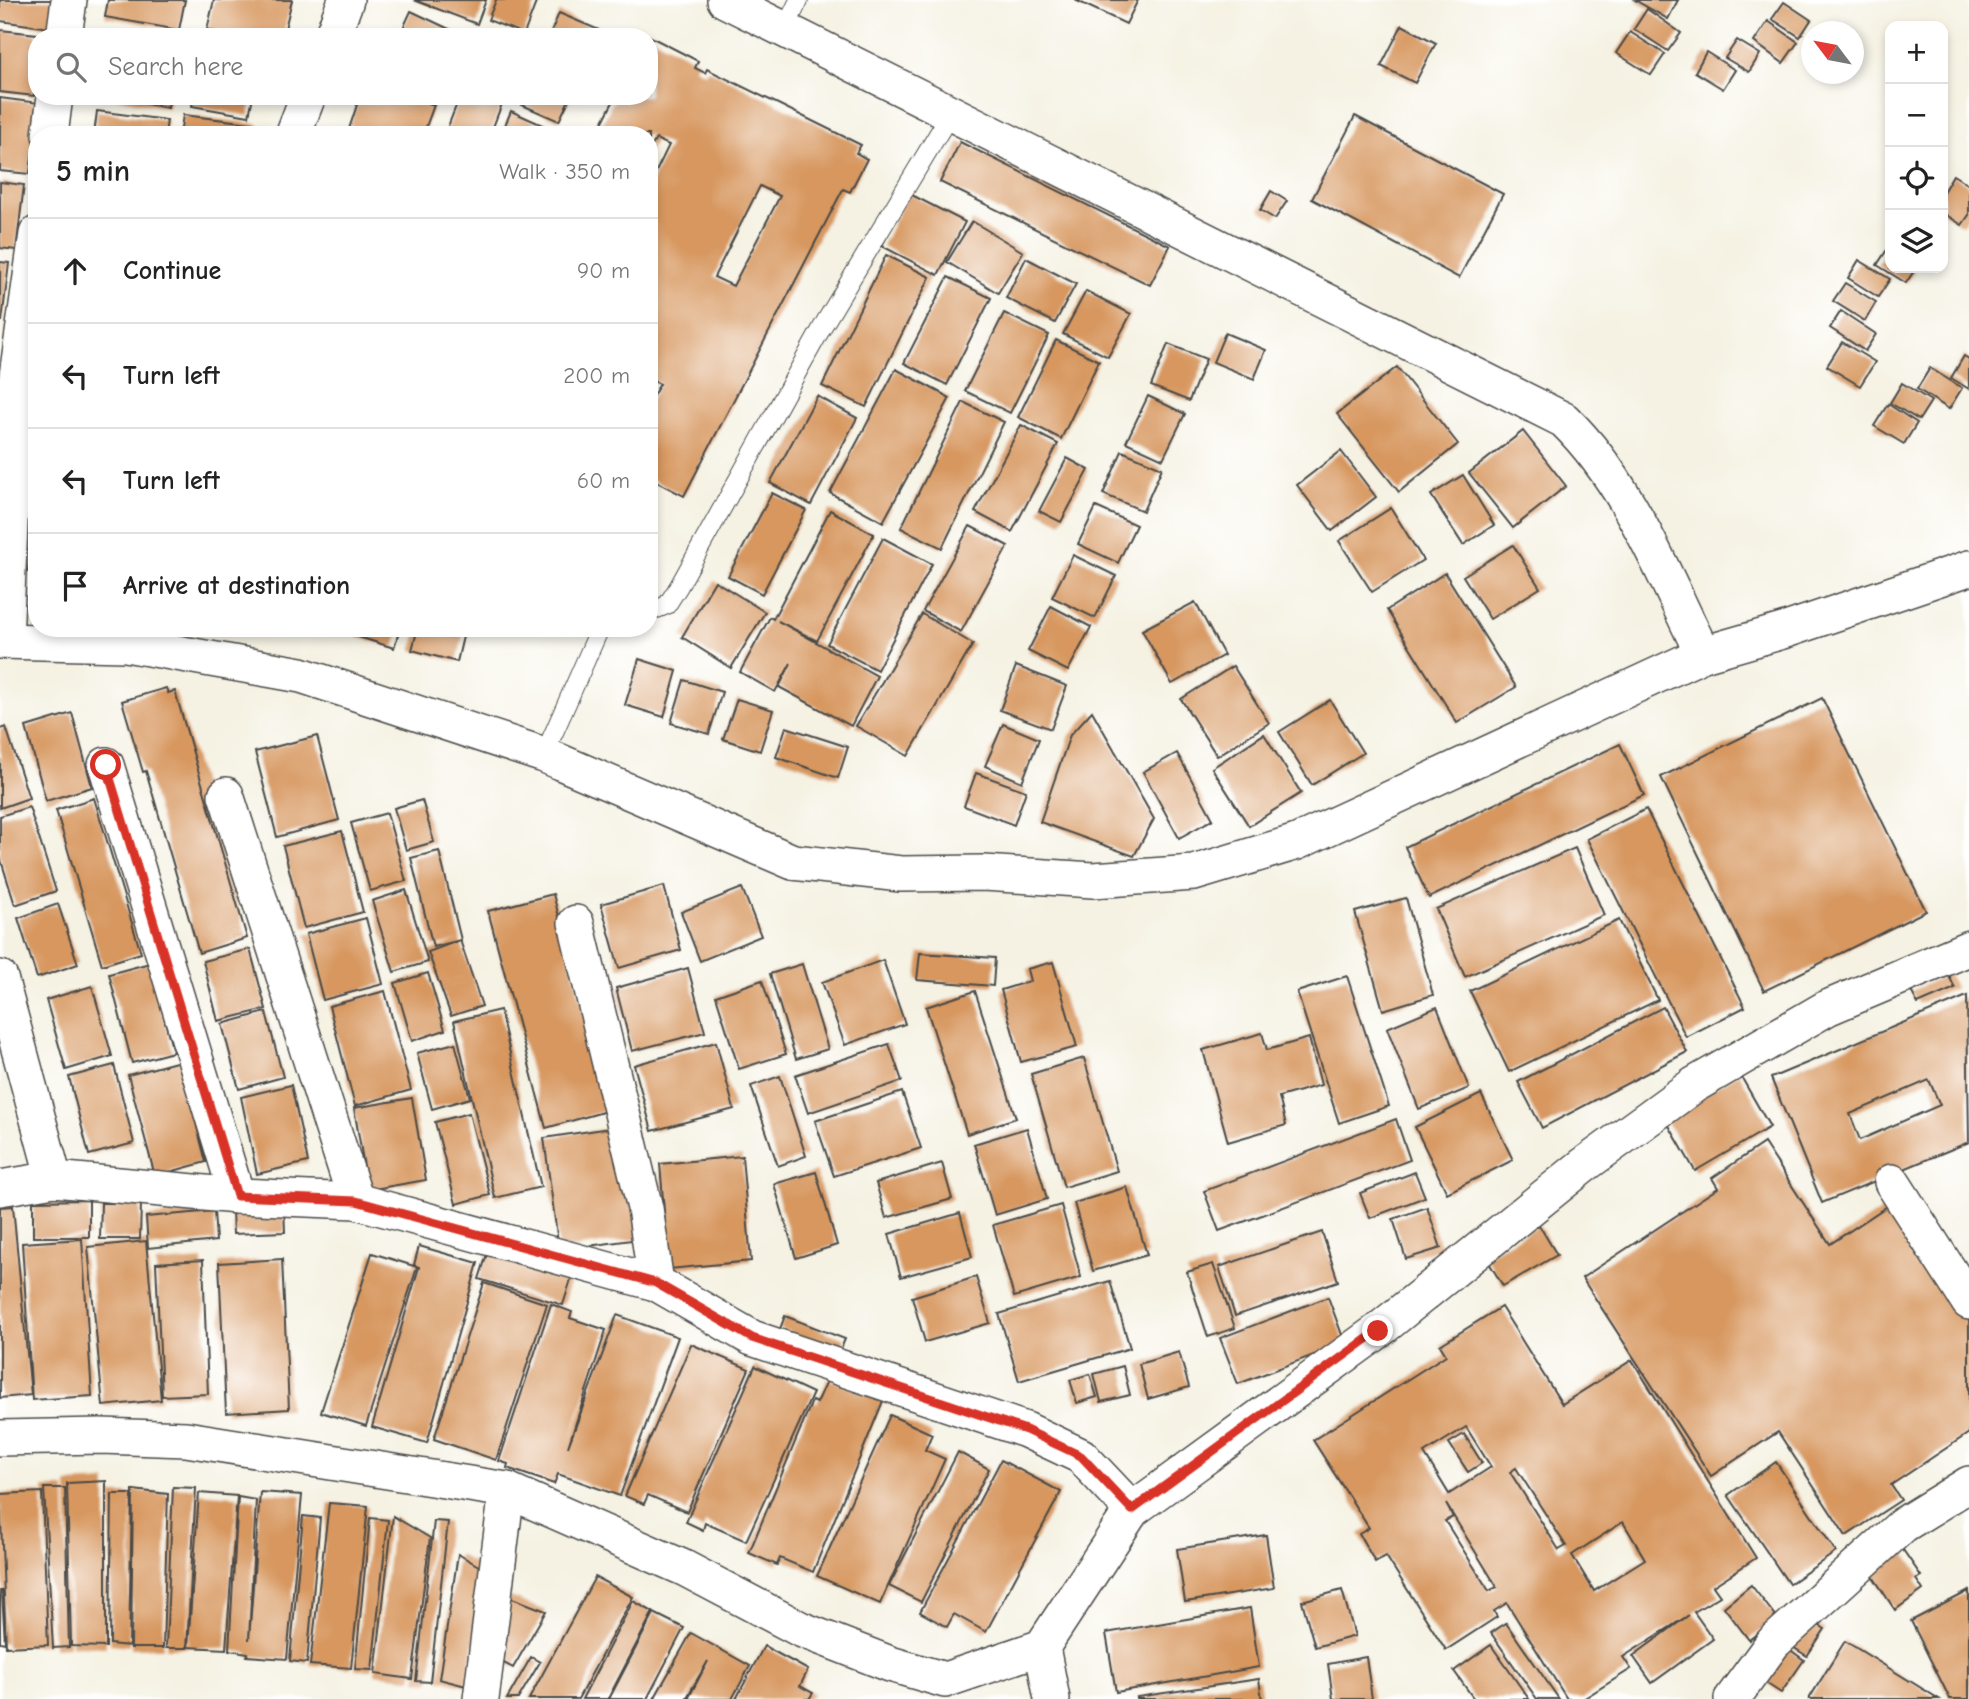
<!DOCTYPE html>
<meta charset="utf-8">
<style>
body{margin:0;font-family:"Comic Neue",sans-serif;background:#f6f6f6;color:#222}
.controls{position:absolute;right:21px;top:21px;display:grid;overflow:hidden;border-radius:14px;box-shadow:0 4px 10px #0003}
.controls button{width:63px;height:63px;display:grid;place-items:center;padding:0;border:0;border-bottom:2px solid #e0e0e0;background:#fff;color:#222;font:35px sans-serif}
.compass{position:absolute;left:1801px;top:21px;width:63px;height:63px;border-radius:50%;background:#fff;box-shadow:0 4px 10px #0003;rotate:302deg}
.stop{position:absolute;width:21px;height:21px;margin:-16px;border:5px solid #d93025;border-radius:50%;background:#fff}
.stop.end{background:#d93025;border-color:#fff;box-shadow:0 2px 7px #0008}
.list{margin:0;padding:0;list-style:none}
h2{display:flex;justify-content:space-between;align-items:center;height:91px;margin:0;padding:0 28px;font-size:30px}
h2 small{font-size:23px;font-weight:400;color:#767676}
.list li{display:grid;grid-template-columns:46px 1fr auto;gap:21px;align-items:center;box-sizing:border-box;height:105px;padding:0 28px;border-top:2px solid #e0e0e0}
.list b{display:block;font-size:26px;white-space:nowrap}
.list em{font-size:23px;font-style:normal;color:#767676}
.icon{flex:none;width:38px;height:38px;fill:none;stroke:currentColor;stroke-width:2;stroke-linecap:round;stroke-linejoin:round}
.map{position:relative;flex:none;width:1969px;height:1699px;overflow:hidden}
.search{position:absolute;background:#fff;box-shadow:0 4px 10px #0003;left:28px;top:28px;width:630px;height:77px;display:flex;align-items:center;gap:18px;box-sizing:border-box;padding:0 24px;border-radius:28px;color:#767676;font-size:26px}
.panel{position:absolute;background:#fff;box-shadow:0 4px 10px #0003;left:28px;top:126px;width:630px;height:511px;border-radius:28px}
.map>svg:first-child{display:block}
</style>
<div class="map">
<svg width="1969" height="1699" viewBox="0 0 1969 1699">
<rect width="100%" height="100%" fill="#fff"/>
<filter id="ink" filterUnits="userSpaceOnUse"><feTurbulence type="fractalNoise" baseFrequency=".0143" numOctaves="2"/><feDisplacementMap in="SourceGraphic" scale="14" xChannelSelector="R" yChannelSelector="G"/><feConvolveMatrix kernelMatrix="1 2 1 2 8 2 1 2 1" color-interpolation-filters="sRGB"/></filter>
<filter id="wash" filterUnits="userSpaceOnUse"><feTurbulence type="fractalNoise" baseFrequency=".00686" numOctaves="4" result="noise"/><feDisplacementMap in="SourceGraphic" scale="28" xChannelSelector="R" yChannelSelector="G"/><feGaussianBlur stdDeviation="1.57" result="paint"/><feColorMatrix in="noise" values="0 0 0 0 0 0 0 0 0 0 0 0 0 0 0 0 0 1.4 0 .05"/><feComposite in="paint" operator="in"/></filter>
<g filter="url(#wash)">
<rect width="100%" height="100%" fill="#f5f2e3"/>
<g id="blocks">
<g fill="#d7975f" fill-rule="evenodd">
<path d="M0,0H53L50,28L0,21Z"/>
<path d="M108,0H185L179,30L105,17Z"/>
<path d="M214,0H292L283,37H237L207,30Z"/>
<path d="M414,0H486L477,24Z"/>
<path d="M496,0H537L524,34L488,20Z"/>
<path d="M1075,0H1138L1126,24Z"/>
<path d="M1635,0H1678L1668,19Z"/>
<path d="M1784,2L1811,20L1800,37L1772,19Z"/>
<path d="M1647,9L1681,33L1668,51L1634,29Z"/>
<path d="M411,11L466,37H399Z"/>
<path d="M559,13L599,30L596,37H549Z"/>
<path d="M1768,21L1798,42L1783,63L1754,42Z"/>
<path d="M1402,25L1436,43L1415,83L1381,66Z"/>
<path d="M0,30L37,34L34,96L0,92Z"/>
<path d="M1630,32L1665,54L1651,75L1616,53Z"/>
<path d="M649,36L698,61L695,68L705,73L707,69L861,145L856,153L867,159L850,192L843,189L684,496L649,478V402L660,384L649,379V186L669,145L656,139L649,151V135H596L616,96H649ZM760,186L780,196L733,286L714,277Z"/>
<path d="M1737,40L1760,54L1749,72L1725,58Z"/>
<path d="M1706,52L1735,70L1723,89L1695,72Z"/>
<path d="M105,96H170L168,108Z"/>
<path d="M194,96H253L249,116L192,106Z"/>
<path d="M360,96H410L434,105L423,135H347Z"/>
<path d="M460,96H492L503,101L490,135H461L447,129Z"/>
<path d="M526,96H571L559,121L522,105Z"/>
<path d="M0,98L39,103L30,174L0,171Z"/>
<path d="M97,111L167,120L165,135H94Z"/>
<path d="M511,111L558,132L556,135H501Z"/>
<path d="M183,115L258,124L257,135H180Z"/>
<path d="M1355,116L1503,194L1459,278L1312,199Z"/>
<path d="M960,142L1170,246L1150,285L940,182Z"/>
<path d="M1953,175L1969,185V215L1962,225L1943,213V192Z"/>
<path d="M0,182L24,185L16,250L0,248Z"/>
<path d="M1271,191L1287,201L1275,219L1260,210Z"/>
<path d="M908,193L965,222L938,275L882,246Z"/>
<path d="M972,221L1023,252L998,293L947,262Z"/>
<path d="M1890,245V268H1916L1906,283L1877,265Z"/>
<path d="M886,255L930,277L866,407L822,386Z"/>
<path d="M1026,258L1076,284L1055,323L1006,298Z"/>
<path d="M1859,260L1890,279L1878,297L1848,278Z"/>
<path d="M0,262L9,263L2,321H0Z"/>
<path d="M948,277L991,298L947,385L904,363Z"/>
<path d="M1845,283L1876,302L1865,321L1833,301Z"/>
<path d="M1086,291L1131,314L1108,357L1063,334Z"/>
<path d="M1841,311L1876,334L1865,351L1830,328Z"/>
<path d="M1004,313L1049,335L1010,413L965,391Z"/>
<path d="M1225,333L1266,350L1254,379L1213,362Z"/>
<path d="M1056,340L1099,361L1061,439L1018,417Z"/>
<path d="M1842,342L1875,362L1860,386L1827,366Z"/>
<path d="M1168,344L1206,359L1189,401L1151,386Z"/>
<path d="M1964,356L1969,359V389L1951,378Z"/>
<path d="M1397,367L1458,444L1399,492L1337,414Z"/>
<path d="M1930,368L1962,388L1949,409L1917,389Z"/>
<path d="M896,369L950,398L883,522L830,493Z"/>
<path d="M1902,383L1931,401L1919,420L1890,403Z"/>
<path d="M817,396L857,418L811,505L770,483Z"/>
<path d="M1148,396L1185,414L1163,459L1126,442Z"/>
<path d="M963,402L1004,422L942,548L901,528Z"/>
<path d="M1888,404L1917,423L1904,444L1874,426Z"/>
<path d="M1021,425L1058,444L1012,532L975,512Z"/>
<path d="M1523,431L1566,486L1513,528L1469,473Z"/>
<path d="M1122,451L1162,468L1143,511L1103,494Z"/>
<path d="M1341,451L1376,497L1332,531L1297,485Z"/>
<path d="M1067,458L1089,470L1061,522L1039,511Z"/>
<path d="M1463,475L1494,525L1463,545L1431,495Z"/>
<path d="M772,493L806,510L762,594L728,576Z"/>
<path d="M1096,507L1136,525L1118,563L1078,544Z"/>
<path d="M1391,508L1423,560L1372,592L1339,541Z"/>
<path d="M830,510L874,534L817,641L778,621L877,676L851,726L779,687L791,663L775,692L740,672L770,617L773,619Z"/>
<path d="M35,518L37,519V572L28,571Z"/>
<path d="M970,526L1008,546L961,632L923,611Z"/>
<path d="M883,538L932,564L877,670L827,644Z"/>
<path d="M1513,545L1540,588L1490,619L1463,576Z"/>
<path d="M1073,555L1116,576L1095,618L1052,597Z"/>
<path d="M1445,573L1516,687L1457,723L1387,610Z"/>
<path d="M715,581L765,612L731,668L682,637Z"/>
<path d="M1195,602L1224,655L1172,684L1142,630Z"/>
<path d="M1051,606L1091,627L1068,671L1028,651Z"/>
<path d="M922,614L973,644L908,756L856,726Z"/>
<path d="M351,628H400L394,648L349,634Z"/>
<path d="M418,628H465L457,662L412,650Z"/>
<path d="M639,659L677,671L664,717L625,705Z"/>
<path d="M1016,666L1067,686L1051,729L1000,710Z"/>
<path d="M1233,666L1269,723L1217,756L1181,699Z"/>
<path d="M684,680L722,692L709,734L671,723Z"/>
<path d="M166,688L168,693L175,691L247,938L199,953L146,771L143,772L122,701Z"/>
<path d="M1822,698L1926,911L1764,991L1661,777Z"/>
<path d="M737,699L773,710L760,751L723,739Z"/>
<path d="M1330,700L1363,753L1312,785L1279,732Z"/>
<path d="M1092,711L1154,819L1134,856L1040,822L1070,735Z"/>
<path d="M72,713L92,787L46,801L26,727Z"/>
<path d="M1003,724L1039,739L1022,782L985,766Z"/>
<path d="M6,727L29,798L0,808V729Z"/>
<path d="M786,727L848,747L838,778L776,757Z"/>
<path d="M1264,734L1301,793L1249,826L1212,768Z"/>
<path d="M317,736L339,820L277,837L255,752Z"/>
<path d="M1620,744L1644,795L1429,898L1405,847Z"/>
<path d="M1177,753L1213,819L1179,838L1143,772Z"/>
<path d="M976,773L1026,791L1014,825L964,806Z"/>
<path d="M94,798L141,953L102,965L56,810Z"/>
<path d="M422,800L434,842L406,850L394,808Z"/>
<path d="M29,807L56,891L15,905L0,857V816Z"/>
<path d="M1646,809L1745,1007L1686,1037L1587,839Z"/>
<path d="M387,813L406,881L370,891L351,823Z"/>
<path d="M342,831L363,912L304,928L283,846Z"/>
<path d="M1575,848L1604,915L1465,977L1436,909Z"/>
<path d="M439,851L461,940L433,947L411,858Z"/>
<path d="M664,886L681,950L619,968L601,904Z"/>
<path d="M742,888L761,936L700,961L681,912Z"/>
<path d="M406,890L428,962L394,972L372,901Z"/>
<path d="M553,894L610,1110L546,1128L488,911Z"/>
<path d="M1406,898L1433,995L1383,1010L1355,912Z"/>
<path d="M58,904L78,964L37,978L18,918Z"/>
<path d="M366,918L383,984L323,1000L306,934Z"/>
<path d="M1619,920L1658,1000L1509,1072L1470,991Z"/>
<path d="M460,940L482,1006L451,1016L428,952Z"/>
<path d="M250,949L266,1009L218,1021L203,961Z"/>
<path d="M920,953L995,958L993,986L917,980Z"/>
<path d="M883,960L905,1024L845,1045L822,982Z"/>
<path d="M1053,962L1077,1047L1021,1062L1001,990L1030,981L1027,969Z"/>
<path d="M150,963L173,1052L132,1063L109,974Z"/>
<path d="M802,964L828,1049L796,1059L770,974Z"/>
<path d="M688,968L705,1032L632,1051L616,988Z"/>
<path d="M428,973L445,1030L412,1041L395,983Z"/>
<path d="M1948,974L1955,988L1918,1004L1911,991Z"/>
<path d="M1347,976L1389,1106L1339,1123L1297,992Z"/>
<path d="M762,980L786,1054L739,1069L716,996Z"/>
<path d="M92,986L112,1056L66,1070L46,1000Z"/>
<path d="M385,991L411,1090L355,1106L329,1006Z"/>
<path d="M975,991L1016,1118L967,1134L926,1007Z"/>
<path d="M1967,996L1969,1142L1822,1203L1771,1078ZM1929,1080L1940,1105L1860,1140L1850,1114Z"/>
<path d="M1437,1007L1469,1088L1419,1109L1387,1028Z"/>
<path d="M1663,1007L1687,1052L1542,1128L1518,1082Z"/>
<path d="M500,1010L541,1187L495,1198L454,1021Z"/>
<path d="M266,1012L283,1077L239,1089L222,1024Z"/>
<path d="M1262,1033L1267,1050L1309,1038L1321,1085L1279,1097L1286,1125L1228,1142L1203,1050Z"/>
<path d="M716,1042L734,1109L652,1131L634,1065Z"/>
<path d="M455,1043L470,1098L432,1109L417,1053Z"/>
<path d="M889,1044L902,1081L808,1113L795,1075Z"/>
<path d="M1084,1058L1117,1171L1064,1187L1031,1074Z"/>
<path d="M180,1061L206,1162L155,1176L128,1075Z"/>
<path d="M114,1065L134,1143L89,1155L69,1077Z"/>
<path d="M1739,1073L1770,1127L1695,1171L1664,1117Z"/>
<path d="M780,1076L806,1156L778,1166L751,1086Z"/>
<path d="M291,1085L308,1162L257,1174L241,1097Z"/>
<path d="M902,1092L921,1148L834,1176L815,1121Z"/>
<path d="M1481,1094L1513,1160L1447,1193L1415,1127Z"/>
<path d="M412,1098L426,1180L368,1190L354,1108Z"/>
<path d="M469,1113L490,1195L456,1204L435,1122Z"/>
<path d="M1396,1119L1410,1160L1219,1231L1204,1191Z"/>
<path d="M623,1126L639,1239L559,1250L544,1138Z"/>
<path d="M1027,1128L1047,1199L995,1215L974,1144Z"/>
<path d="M1764,1143L1830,1244L1898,1199L1969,1307V1433L1891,1485L1901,1500L1846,1536L1778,1432L1711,1476L1582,1278L1718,1188L1712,1178Z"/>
<path d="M742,1156L751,1261L669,1269L660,1164Z"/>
<path d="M942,1163L952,1199L886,1218L876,1183Z"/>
<path d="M816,1172L837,1245L796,1258L774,1184Z"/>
<path d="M1415,1172L1425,1197L1370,1218L1360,1193Z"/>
<path d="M1127,1187L1147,1255L1093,1271L1074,1203Z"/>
<path d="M89,1200V1237H33V1201Z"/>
<path d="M101,1203H141L140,1239H100Z"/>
<path d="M1061,1205L1081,1277L1014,1297L993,1225Z"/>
<path d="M13,1206L31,1395L0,1398V1207Z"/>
<path d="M284,1207L285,1232L233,1234L232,1210Z"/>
<path d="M1427,1207L1441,1248L1406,1259L1393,1219Z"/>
<path d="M214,1211L216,1241L148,1248L146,1217Z"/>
<path d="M960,1213L972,1257L901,1277L889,1234Z"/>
<path d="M1539,1225L1557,1255L1503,1286L1485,1256Z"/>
<path d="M1322,1232L1338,1281L1235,1316L1219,1267Z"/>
<path d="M82,1239L92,1396L32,1400L22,1243Z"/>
<path d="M146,1241L161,1400L103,1406L88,1247Z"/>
<path d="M419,1246L478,1263L427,1443L372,1427L419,1267L414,1265Z"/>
<path d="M488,1251L572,1276L563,1305L479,1279Z"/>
<path d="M372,1253L417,1267L366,1426L321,1412Z"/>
<path d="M282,1259L289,1409L226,1413L219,1263Z"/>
<path d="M203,1260L208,1394L162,1396L156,1263Z"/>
<path d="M1213,1264L1235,1328L1208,1337L1187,1272Z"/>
<path d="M976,1277L990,1323L925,1342L912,1297Z"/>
<path d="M1110,1281L1130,1348L1019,1381L999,1314Z"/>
<path d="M484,1283L547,1304L496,1460L434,1439Z"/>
<path d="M1328,1297L1345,1343L1238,1384L1220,1338Z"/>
<path d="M551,1304L572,1312L570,1318L606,1330L568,1447L617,1315L678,1337L620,1496L558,1474L554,1484L507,1468L508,1464L499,1461Z"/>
<path d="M1501,1307L1562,1404L1632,1360L1756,1558L1713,1586L1720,1596L1694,1612L1713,1639L1652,1683L1633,1656L1689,1615L1623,1657L1631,1669L1583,1699H1567L1507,1603L1494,1611L1497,1617L1446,1650L1386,1556L1375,1562L1359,1534L1369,1528L1313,1440L1446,1355L1440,1345ZM1466,1427L1491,1467L1449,1494L1424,1453ZM1516,1468L1566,1546L1559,1550L1510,1472ZM1446,1504L1497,1587L1489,1591L1445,1521L1453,1517ZM1623,1522L1645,1559L1594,1591L1572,1555Z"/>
<path d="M785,1316L845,1339L840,1351L780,1329Z"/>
<path d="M691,1344L749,1369L687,1512L648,1495L644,1504L625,1496Z"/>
<path d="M1179,1352L1189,1387L1148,1399L1139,1364Z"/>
<path d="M755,1366L813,1393L746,1541L705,1523L703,1530L686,1522Z"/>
<path d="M1123,1366L1130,1395L1101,1402L1094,1374Z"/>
<path d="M1090,1374L1097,1397L1077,1403L1070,1380Z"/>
<path d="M828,1378L883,1401L813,1572L780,1558L777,1565L749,1553L812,1401L817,1403Z"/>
<path d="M890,1415L932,1434L925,1450L945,1459L880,1604L817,1576Z"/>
<path d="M1464,1434L1482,1463L1468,1472L1449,1443Z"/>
<path d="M958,1452L989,1469L921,1602L889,1586Z"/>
<path d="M1001,1460L1061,1492L986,1632L954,1614L947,1627L920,1612Z"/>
<path d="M1776,1462L1836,1552L1789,1584L1728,1495Z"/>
<path d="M106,1481V1647L71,1646L67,1483Z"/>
<path d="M173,1487L196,1488L187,1648H166Z"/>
<path d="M44,1488H65L69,1647L53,1648Z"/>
<path d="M133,1490L168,1494L163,1648H131Z"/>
<path d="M42,1492L48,1645L6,1647L0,1494Z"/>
<path d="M260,1492L302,1495L287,1659L247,1656L248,1653L229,1650L238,1497L256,1500L249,1640Z"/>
<path d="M199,1493L237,1496L226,1649L188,1647Z"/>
<path d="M112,1494H132L129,1646L110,1644Z"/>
<path d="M329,1503L368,1506L351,1668L310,1665Z"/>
<path d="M303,1516L320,1518L307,1663L290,1661Z"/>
<path d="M393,1516L430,1538L412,1679L375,1674Z"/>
<path d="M370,1518L388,1520L372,1670L355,1669Z"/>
<path d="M434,1521L448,1522L430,1682L416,1681Z"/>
<path d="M1266,1535L1274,1588L1185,1602L1177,1549Z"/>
<path d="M1901,1547L1921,1576L1916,1579L1923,1590L1895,1610L1868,1569Z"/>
<path d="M458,1554L489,1572L466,1686L439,1679Z"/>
<path d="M595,1577L633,1597L578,1699H529Z"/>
<path d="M1751,1585L1777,1618L1749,1640L1724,1607Z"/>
<path d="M1342,1590L1355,1636L1315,1647L1302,1601Z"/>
<path d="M0,1591H2L5,1643L0,1642Z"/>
<path d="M1969,1591V1699H1950L1911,1621Z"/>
<path d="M507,1596L546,1611L513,1668L494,1658Z"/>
<path d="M633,1601L653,1612L608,1699H582Z"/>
<path d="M1250,1608L1259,1667L1116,1692L1106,1633Z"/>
<path d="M654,1613L684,1628L647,1699H609Z"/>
<path d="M1806,1617L1825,1629L1807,1656L1788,1644Z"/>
<path d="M1506,1623L1559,1699H1537L1491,1633Z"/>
<path d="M691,1633L750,1666L732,1699H688L708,1661L686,1699H654Z"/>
<path d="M1845,1641L1939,1699H1809Z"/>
<path d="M1781,1643L1804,1660L1781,1693L1758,1678Z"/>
<path d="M1491,1645L1529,1699H1474L1454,1671Z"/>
<path d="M764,1646L808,1670L800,1686L813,1693L809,1699H736Z"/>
<path d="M531,1657L540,1662L518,1699H507Z"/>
<path d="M1366,1657L1372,1699H1333L1328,1664Z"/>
<path d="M1259,1679L1262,1699H1137V1697Z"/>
</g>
</g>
</g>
<g filter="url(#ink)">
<use href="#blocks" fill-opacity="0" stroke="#494947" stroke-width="2"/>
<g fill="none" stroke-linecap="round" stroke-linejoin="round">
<g stroke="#494947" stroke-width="20">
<g id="service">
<path d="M785,29L799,0"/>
<path d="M649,605L657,609L667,605L679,586L824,324L952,111"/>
<path d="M544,755L600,628"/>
</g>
</g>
<g stroke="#494947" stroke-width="38">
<g id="minor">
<path d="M725,0L1564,420C1629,483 1663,574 1703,654"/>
<path d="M64,37L69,0"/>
<path d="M332,37L346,0"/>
<path d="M50,135L55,96"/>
<path d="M293,135L308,96"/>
<path d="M0,641L126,644L301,675L544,755L793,862L901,874L984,873L1093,880L1194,873L1297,842L1703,654L1786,630L1969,568"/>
<path d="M5,641L16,383L37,234"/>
<path d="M106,765L237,1196"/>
<path d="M226,795L356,1201"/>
<path d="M576,923L645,1208L656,1283"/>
<path d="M0,978L54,1179"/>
<path d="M1892,1182L1969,1302"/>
<path d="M0,1188L54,1179L237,1196L356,1201L656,1283L752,1338L1026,1430L1081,1456L1132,1510"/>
<path d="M0,1438L101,1436L186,1439L507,1490L684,1568L800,1629L890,1664L945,1680L1042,1647L1132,1510L1378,1331L1584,1165L1694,1085L1827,1008L1969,948"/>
<path d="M1042,1647L1052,1699"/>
<path d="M481,1699L507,1490"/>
<path d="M1732,1699L1773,1643L1903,1525L1969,1484"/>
</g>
</g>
<use href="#service" stroke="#fff" stroke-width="18"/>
<use href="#minor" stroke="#fff" stroke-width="35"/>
</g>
</g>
<g fill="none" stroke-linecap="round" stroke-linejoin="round" filter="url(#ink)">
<path stroke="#d93025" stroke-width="9" d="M106,765L237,1196L356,1201L656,1283L752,1338L1026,1430L1081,1456L1132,1510L1378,1331"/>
</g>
</svg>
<div class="controls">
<button>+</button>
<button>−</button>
<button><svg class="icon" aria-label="locate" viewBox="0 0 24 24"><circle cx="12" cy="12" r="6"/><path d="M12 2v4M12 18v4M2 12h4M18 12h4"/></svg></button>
<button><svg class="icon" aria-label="layers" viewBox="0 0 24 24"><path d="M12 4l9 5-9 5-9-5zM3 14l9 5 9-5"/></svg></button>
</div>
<svg class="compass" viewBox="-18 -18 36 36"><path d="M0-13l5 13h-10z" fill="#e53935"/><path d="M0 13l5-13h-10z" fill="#767676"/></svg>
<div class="stop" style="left:106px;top:765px"></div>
<div class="stop end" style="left:1378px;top:1331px"></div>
<div class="search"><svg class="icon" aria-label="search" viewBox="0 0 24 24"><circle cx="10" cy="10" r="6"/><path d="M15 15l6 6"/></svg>Search here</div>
<section class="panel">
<h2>5 min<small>Walk · 350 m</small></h2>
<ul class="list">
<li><svg class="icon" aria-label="ahead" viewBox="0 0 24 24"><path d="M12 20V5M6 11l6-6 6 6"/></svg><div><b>Continue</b></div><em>90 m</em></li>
<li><svg class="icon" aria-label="left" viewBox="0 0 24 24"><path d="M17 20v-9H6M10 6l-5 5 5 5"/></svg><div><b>Turn left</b></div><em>200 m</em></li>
<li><svg class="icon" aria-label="left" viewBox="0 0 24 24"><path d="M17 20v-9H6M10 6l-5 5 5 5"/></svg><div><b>Turn left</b></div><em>60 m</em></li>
<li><svg class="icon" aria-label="arrive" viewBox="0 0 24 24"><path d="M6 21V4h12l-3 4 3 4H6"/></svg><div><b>Arrive at destination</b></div></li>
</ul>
</section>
</div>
